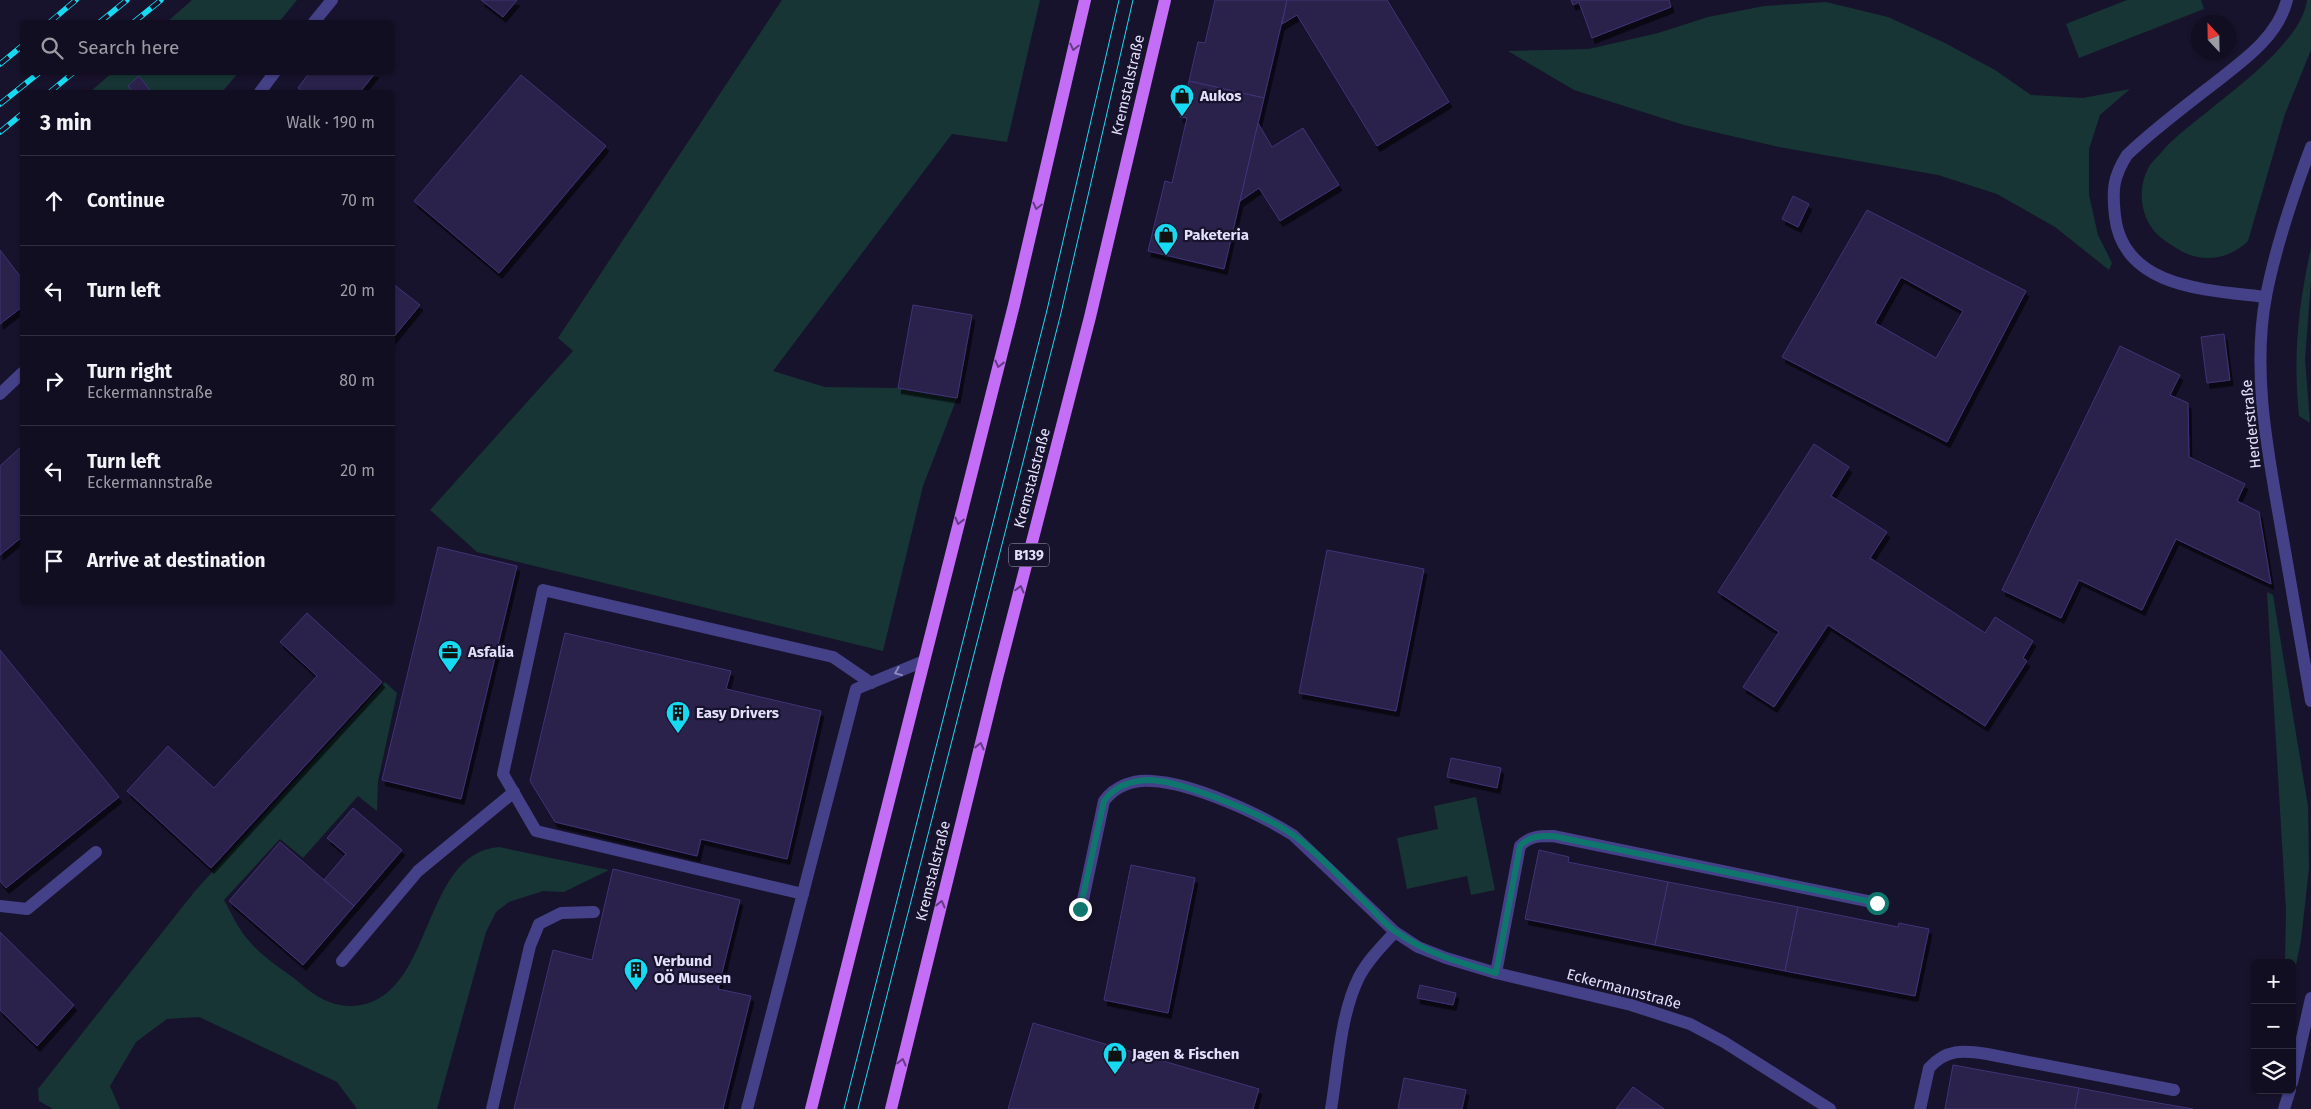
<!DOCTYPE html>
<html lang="en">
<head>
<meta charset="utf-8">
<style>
	body { margin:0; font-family:"Fira Sans",sans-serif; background:#1b172a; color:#f1f3f6 }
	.controls { position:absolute; right:15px; bottom:15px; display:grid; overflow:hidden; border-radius:8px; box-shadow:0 1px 4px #0004 }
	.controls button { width:45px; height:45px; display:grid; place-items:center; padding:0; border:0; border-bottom:1px solid #312e3f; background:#120e21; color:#f1f3f6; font:25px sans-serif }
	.compass { position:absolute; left:2191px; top:15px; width:45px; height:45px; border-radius:50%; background:#120e21; box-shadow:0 1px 4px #0004; rotate:338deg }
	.stop { position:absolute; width:15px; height:15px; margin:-11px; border:4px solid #0f766e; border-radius:50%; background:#fff }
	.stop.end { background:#0f766e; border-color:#fff; box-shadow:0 1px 5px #0008 }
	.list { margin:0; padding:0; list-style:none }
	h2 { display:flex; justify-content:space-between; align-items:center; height:65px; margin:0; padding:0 20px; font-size:21px }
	h2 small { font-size:16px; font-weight:400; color:#9c9ca5 }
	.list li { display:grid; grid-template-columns:32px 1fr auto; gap:15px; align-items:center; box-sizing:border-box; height:90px; padding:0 20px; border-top:1px solid #312e3f }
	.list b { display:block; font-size:19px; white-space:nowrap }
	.list p { margin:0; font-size:16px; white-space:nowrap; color:#9c9ca5 }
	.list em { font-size:16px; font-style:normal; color:#9c9ca5 }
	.icon { flex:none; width:28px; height:28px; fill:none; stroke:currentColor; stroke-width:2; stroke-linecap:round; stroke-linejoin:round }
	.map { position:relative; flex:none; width:2311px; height:1109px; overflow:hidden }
	.search { position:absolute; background:#120e21; box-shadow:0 1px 4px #0004; left:20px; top:20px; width:375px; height:55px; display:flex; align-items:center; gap:12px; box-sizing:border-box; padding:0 18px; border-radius:8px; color:#9c9ca5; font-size:19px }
	.panel { position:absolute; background:#120e21; box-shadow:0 1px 4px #0004; left:20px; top:90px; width:375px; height:515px; border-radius:8px }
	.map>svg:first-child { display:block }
	.green { fill:#163534 }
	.building { fill:#29204b; stroke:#413476; fill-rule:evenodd; filter:url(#shadow) }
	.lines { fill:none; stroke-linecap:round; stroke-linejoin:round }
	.service { stroke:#444188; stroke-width:12 }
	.minor { stroke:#444188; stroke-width:12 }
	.tertiary { stroke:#444188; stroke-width:12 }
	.primary { stroke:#c46df7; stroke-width:12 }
	.tram { stroke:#17daf2; stroke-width:1 }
	.rail-casing { stroke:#17daf2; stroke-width:5.5 }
	.rail { stroke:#18132c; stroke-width:4; stroke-dasharray:11; stroke-linecap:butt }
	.oneway { stroke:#653b87 }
	.oneway2 { stroke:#8c89bd }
	.route { stroke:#0f766e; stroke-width:6 }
	.labels { text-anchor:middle; stroke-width:4.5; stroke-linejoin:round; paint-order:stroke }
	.shield { fill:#18132c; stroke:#a6a2be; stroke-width:1 }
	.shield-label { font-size:14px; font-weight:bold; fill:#e3e0fd }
	.street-label { font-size:15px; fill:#e3e0fd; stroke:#18132c }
	.poi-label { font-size:15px; font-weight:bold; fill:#e3e0fd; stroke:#18132c; text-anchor:start }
</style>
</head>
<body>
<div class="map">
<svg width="2311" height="1109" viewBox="0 0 2311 1109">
	<defs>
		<filter id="shadow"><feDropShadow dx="3" dy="5.5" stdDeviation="0" flood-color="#0009"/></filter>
	</defs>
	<rect width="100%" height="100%" fill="#18132c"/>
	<g class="green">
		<polygon points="192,0 297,0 279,22 167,22"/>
		<polygon points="782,0 1040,0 1007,142 952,134 773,371 825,387 898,388 957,398 923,486 883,651 477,552 430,510 573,351 558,338"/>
		<polygon points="2127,0 2201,0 2204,9 2079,58 2066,24"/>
		<path d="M 2307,0 L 2311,0 L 2311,50 L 2285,114 L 2248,241 C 2229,260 2200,264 2176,248 C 2170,244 2163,240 2158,235 C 2139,217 2137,186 2150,165 C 2154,159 2161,154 2165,148 C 2201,111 2301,51 2307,0 Z"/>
		<polygon points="1826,2 1888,17 1945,43 1995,70 2031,95 2083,98 2130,89 2100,115 2089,149 2089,195 2098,235 2112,263 2109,270 2055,227 1997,194 1938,175 1779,147 1684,125 1574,90 1508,51 1589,49 1658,33 1708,17 1764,6"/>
		<polygon points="112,73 238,73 222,92 90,92"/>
		<path d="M 2311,248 L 2311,281 L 2305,359 L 2310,423 L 2299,416 C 2293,354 2298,308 2311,248 Z"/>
		<polygon points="2267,592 2273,595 2308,806 2309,868 2301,940 2292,985 2292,963 2285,963 2286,910"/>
		<path d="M 385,682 L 397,693 L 378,781 L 377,811 L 358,796 L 303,858 L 280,839 L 224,900 C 232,914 239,931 250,942 C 263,958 284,970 300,983 C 318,999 336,1009 361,1005 C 434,992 422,853 499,847 L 609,870 L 564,892 L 543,891 L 509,902 L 496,912 L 486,932 L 437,1109 L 357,1109 L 337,1082 L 199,1017 L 167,1019 L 136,1042 L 110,1086 L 120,1109 L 53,1109 L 39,1101 L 38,1089 L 195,891 Z"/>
		<polygon points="1476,797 1495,890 1471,895 1467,876 1407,889 1397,838 1438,829 1434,806"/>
	</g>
	<g class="building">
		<polygon points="481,0 517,0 503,17"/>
		<polygon points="1215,0 1287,0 1264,98 1189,81 1198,42 1205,43"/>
		<polygon points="1287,0 1387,0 1449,102 1377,146 1297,15 1282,24"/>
		<polygon points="1571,0 1669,0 1671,7 1592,38 1579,2 1573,5"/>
		<polygon points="310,72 376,72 360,92 303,92 298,88"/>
		<polygon points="521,75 606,146 499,273 414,201"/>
		<polygon points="139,76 150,90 147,92 133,92 128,86"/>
		<polygon points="1189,81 1264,98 1224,269 1148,251 1165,181 1172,183 1187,118 1180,117"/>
		<polygon points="1258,123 1272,147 1303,128 1339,185 1280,221 1259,188 1240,201"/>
		<polygon points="1793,196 1809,204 1798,227 1782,219"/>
		<path d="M 1867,210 L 2026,291 L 1947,442 L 1782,357 ZM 1901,277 L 1963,311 L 1936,358 L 1875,323 Z"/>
		<polygon points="0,250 22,279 22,307 0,324"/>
		<polygon points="392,283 420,305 392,339"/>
		<polygon points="913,305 972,315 957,398 898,388"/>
		<polygon points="2224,334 2230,380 2207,383 2201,337"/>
		<polygon points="2120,346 2180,375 2170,395 2188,403 2189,457 2245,484 2237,501 2259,512 2271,584 2176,539 2142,610 2079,580 2061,618 2002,590"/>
		<polygon points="1814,444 1849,467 1831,496 1887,532 1870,558 1985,633 1995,617 2033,641 2023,658 2027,661 1985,726 1828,625 1774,707 1743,687 1779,632 1718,592"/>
		<polygon points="22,446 22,537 0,555 0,466"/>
		<polygon points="438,547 517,566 461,799 382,780"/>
		<polygon points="1327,550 1424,569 1396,711 1299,693"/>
		<polygon points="307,613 382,682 211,868 127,791 168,746 214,788 317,676 280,642"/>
		<polygon points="565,633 731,671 726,689 821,711 787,859 701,839 697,856 555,822 530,781"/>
		<polygon points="0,650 119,797 6,888 0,881"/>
		<polygon points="1451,758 1501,768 1497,788 1447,777"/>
		<polygon points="353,808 402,850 354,906 324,880 346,854 327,838"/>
		<polygon points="280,842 354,906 303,965 229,901"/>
		<polygon points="1539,850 1569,857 1568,862 1668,882 1655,945 1525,919"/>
		<polygon points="1131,865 1195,878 1168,1013 1104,1000"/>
		<polygon points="613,869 740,900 718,989 751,996 723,1109 514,1109 553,950 592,960"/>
		<polygon points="1668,882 1798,907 1785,971 1655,945"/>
		<polygon points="1798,907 1898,927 1899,923 1929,929 1915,996 1785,971"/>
		<polygon points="0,932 74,1005 37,1046 0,1010"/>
		<polygon points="1420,985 1456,993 1453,1005 1417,998"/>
		<polygon points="1033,1023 1259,1089 1253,1109 1008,1109"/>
		<polygon points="1953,1065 2079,1088 2075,1109 1945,1109"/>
		<polygon points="1404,1078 1466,1090 1462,1109 1398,1109"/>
		<polygon points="1633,1087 1664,1109 1616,1109"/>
		<polygon points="2079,1088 2147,1101 2193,1109 2075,1109"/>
	</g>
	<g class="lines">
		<g class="service">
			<polyline points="803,894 536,831 503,774 543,590 833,657 871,683"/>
			<polyline points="0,906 27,909 96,852"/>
			<polyline points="342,961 418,871 514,792"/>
			<path d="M 1496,973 L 1520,846 C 1530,836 1539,836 1553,836 L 1877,903"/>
			<polyline points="492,1109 530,946 539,924 561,913 594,912"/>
			<polyline points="747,1109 856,689 924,661"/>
			<path d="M 1920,1109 L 1929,1068 C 1946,1049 1963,1050 1987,1054 L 2174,1090"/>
		</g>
		<g class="minor">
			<path d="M 2311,147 C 2293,195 2276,245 2266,296 C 2252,370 2267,448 2280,522 C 2290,582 2301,641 2311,701"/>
			<path d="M 2266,297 C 2209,290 2123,289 2115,216 C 2112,190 2113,177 2127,155 C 2152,131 2180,110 2207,89 C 2237,65 2277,40 2287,0"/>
			<path d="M 1081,909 L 1104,801 C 1115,786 1134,779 1152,781 C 1192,783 1258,813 1293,835 L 1395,932 L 1418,947 L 1446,958 L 1496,973 L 1631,1005 L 1690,1024 L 1724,1042 L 1830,1109"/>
			<polyline points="2292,1083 2311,998"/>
			<path d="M 1331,1109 C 1338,1068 1340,1015 1359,977 C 1368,960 1382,946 1395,932"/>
			<polyline points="2284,1109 2290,1090"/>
		</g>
		<g class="tertiary">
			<polyline points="314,22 332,0"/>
			<polyline points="260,92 275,72"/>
			<polyline points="0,394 22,373"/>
		</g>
		<g class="primary">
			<polyline points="811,1109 1014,305 1085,0"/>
			<polyline points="891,1109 997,678 1090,317 1165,0"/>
		</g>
		<g class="tram">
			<polyline points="844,1109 1047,310 1119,0"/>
			<polyline points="858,1109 1061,313 1133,0"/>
		</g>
		<defs>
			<g id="rail">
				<polyline points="50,22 76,0"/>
				<polyline points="100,22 127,0"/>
				<polyline points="134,22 161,0"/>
				<polyline points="0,64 22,46"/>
				<polyline points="50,92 74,72"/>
				<polyline points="0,104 40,72"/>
				<polyline points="0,132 22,114"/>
			</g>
		</defs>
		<use href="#rail" class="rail-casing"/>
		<use href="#rail" class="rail"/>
	</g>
	<defs><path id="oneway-chevron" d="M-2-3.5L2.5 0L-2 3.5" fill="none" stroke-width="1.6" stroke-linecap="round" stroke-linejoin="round" transform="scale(1.25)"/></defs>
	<g class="oneway">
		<use href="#oneway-chevron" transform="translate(1074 47) rotate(103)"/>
		<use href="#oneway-chevron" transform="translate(1037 206) rotate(103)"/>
		<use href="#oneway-chevron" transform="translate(999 364) rotate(104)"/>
		<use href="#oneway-chevron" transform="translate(959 521) rotate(104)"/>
		<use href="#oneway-chevron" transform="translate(1020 589) rotate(-75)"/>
		<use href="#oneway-chevron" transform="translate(980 746) rotate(-76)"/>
		<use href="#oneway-chevron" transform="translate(941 904) rotate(-76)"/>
		<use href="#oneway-chevron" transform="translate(902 1062) rotate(-76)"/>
	</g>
	<use class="oneway2" href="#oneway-chevron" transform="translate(898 672) rotate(158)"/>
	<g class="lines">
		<path class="route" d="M 1080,909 L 1104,801 C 1115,786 1133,780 1151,780 C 1184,782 1265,815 1292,834 C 1321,855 1345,883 1370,907 C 1379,916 1387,927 1398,933 C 1428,954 1461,963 1496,973 L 1520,846 C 1530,836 1539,836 1553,836 L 1877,903"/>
	</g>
	<defs>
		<symbol id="shop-pin" viewBox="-11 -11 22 30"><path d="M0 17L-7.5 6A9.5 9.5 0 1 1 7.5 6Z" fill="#17daf2" stroke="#18132c"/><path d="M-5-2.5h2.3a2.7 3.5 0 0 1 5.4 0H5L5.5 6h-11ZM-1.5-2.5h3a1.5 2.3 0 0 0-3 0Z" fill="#111"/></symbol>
		<symbol id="office-pin" viewBox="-11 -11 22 30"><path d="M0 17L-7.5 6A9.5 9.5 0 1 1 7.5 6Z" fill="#17daf2" stroke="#18132c"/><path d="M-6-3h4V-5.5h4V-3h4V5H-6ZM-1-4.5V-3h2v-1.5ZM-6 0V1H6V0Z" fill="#111"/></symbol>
		<symbol id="building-pin" viewBox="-11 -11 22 30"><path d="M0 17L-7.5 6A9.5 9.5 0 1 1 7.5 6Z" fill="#17daf2" stroke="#18132c"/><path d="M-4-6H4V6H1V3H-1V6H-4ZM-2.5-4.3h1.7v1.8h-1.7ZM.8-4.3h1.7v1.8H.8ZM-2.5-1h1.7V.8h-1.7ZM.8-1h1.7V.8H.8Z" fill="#111"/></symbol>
	</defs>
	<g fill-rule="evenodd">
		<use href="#shop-pin" x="1168" y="82" width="28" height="38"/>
		<use href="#shop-pin" x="1152" y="221" width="28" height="38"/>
		<use href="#office-pin" x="436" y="638" width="28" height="38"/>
		<use href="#building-pin" x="664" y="699" width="28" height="38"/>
		<use href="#building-pin" x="622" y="956" width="28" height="38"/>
		<use href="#shop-pin" x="1101" y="1040" width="28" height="38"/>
	</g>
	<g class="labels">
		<rect class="shield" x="1009" y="543.5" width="40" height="23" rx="4"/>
		<g class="shield-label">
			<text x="1029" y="560">B139</text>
		</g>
		<g class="street-label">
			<text transform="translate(1128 85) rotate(-77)" y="5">Kremstalstraße</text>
			<text transform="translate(2251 424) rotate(-96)" y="5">Herderstraße</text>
			<text transform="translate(1032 478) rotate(-75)" y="5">Kremstalstraße</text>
			<text transform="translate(933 871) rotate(-76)" y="5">Kremstalstraße</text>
			<text transform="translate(1624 989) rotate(15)" y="5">Eckermannstraße</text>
		</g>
		<g class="poi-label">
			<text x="1200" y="101">Aukos</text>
			<text x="1184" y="240">Paketeria</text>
			<text x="468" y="657">Asfalia</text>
			<text x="696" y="718">Easy Drivers</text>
			<text x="654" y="966">Verbund<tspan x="654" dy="17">OÖ Museen</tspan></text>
			<text x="1132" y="1059">Jagen &amp; Fischen</text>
		</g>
	</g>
</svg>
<div class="controls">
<button>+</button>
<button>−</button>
<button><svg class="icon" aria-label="layers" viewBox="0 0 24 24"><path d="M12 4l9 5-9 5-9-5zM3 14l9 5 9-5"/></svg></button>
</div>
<svg class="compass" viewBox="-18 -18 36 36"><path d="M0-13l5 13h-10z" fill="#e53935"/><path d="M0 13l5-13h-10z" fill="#9c9ca5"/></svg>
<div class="stop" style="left:1877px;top:903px"></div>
<div class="stop end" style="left:1080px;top:909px"></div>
<div class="search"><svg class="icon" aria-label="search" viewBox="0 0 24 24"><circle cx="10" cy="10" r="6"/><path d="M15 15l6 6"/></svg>Search here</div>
<section class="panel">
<h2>3 min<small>Walk · 190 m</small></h2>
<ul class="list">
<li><svg class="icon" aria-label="ahead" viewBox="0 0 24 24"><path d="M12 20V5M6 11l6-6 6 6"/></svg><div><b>Continue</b></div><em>70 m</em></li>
<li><svg class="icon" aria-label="left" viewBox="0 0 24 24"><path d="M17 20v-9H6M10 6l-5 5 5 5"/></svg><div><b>Turn left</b></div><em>20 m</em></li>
<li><svg class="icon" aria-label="right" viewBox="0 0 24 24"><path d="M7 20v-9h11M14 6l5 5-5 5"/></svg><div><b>Turn right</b><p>Eckermannstraße</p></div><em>80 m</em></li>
<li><svg class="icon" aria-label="left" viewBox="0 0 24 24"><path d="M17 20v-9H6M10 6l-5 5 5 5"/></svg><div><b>Turn left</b><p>Eckermannstraße</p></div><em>20 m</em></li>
<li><svg class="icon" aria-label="arrive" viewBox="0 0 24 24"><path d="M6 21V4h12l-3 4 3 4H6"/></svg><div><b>Arrive at destination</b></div></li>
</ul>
</section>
</div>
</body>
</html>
